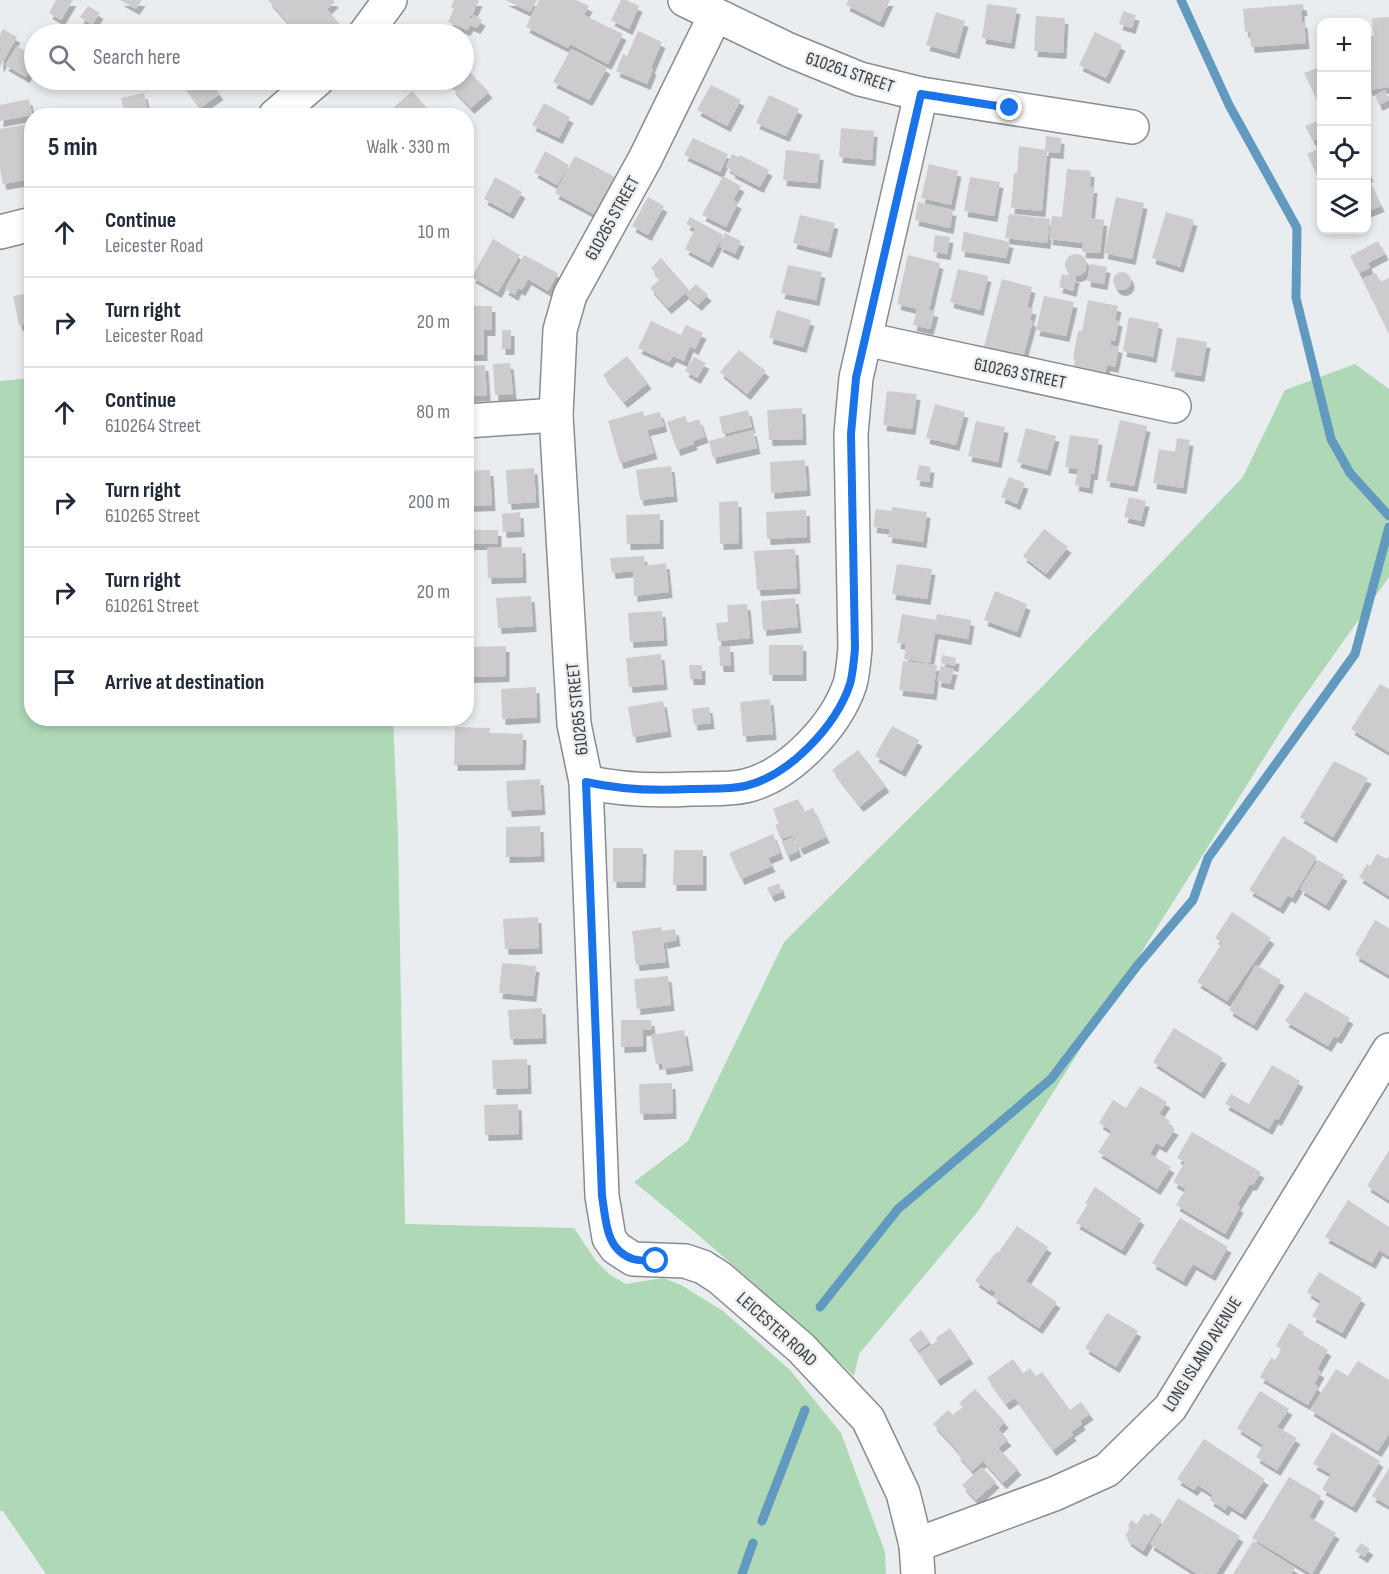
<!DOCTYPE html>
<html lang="en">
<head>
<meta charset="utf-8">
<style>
	body { margin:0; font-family:"Sofia Sans Condensed",sans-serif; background:#f2f2f3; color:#1f2937 }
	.controls { position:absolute; right:18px; top:18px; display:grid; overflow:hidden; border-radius:12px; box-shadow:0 3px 9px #0003 }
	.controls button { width:54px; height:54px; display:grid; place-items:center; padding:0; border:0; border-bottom:2px solid #e0e1e3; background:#fff; color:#1f2937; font:30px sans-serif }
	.stop { position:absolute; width:18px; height:18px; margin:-14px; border:4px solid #1a73e8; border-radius:50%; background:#fff }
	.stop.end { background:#1a73e8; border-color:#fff; box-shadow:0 2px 6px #0008 }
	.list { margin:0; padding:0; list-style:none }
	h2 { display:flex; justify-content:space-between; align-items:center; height:78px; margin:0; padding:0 24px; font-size:26px }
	h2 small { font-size:20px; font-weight:400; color:#747a83 }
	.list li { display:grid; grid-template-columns:39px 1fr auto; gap:18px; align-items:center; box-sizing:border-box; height:90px; padding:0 24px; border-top:2px solid #e0e1e3 }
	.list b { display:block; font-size:22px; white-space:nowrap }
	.list p { margin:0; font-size:20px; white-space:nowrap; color:#747a83 }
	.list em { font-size:20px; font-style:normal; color:#747a83 }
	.icon { flex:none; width:33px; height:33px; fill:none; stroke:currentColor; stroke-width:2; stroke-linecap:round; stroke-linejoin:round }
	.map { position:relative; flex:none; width:1389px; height:1574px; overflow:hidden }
	.search { position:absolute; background:#fff; box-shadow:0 3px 9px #0003; left:24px; top:24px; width:450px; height:66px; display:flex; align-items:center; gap:15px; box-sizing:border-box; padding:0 21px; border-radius:33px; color:#747a83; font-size:22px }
	.panel { position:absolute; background:#fff; box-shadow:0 3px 9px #0003; left:24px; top:108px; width:450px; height:618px; border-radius:24px }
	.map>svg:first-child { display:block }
	.green { fill:#aed8b6 }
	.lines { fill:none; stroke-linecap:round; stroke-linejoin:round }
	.stream { stroke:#619abe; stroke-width:9 }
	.building { fill:#cecbce; filter:url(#shadow) }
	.minor-casing { stroke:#898c8f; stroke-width:36 }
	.minor { stroke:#fff; stroke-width:33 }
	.route { stroke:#1a73e8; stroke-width:8 }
	.labels { text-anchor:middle; stroke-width:4.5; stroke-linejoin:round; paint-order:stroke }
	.street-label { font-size:18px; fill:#393a3b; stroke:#e9edf0 }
</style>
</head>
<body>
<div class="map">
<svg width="1389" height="1574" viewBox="0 0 1389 1574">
	<defs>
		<filter id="shadow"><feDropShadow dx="3.5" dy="6" stdDeviation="0" flood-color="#0004"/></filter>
	</defs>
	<rect width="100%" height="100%" fill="#e9edf0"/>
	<g class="green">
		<path d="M 1355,364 L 1389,389 L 1389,577 L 1291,715 L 979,1210 L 859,1354 L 854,1376 C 783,1308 711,1244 634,1182 L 688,1141 L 784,942 L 1040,689 L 1243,477 L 1285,390 Z"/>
		<polygon points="31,378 32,718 393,719 398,834 405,1224 574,1228 596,1261 609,1274 626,1284 663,1278 681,1285 723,1311 790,1370 841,1433 885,1552 886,1574 46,1574 3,1511 0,1511 0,381"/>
	</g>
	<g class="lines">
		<g class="stream">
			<polyline points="1181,0 1229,105 1297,228 1296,298 1331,439 1350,473 1389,516"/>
			<polyline points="820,1307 898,1209 1051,1079 1137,966 1193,900 1208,858 1355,654 1389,527"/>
			<polyline points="762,1521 805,1410"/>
			<polyline points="742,1574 753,1543"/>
		</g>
	</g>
	<g class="building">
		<polygon points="56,0 73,0 61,20 49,13"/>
		<polygon points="120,0 142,0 136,9"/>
		<polygon points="268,0 333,0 335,2 327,9 343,28 335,34 298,34"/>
		<polygon points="454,0 479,0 472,16 469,15 470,18 472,18 474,15 482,20 477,28 470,25 467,30 448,22 454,9 451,7"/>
		<polygon points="505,0 537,0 530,12"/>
		<polygon points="539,0 576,0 589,6 584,15 623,34 608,64 570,44 568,48 526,27"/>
		<polygon points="621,0 626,0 639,6 629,29 611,20"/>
		<polygon points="848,0 890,0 880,22 846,5"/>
		<polygon points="987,4 1017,8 1011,43 982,38"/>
		<polygon points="1303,4 1304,10 1301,10 1302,22 1304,22 1306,43 1251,47 1250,31 1245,32 1243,9"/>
		<polygon points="88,6 100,13 92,25 80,17"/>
		<polygon points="1123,11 1136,15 1132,28 1119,24"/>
		<polygon points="936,12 965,21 956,53 926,45"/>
		<polygon points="1036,16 1065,18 1063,53 1034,51"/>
		<polygon points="1389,17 1389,87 1369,90 1366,71 1366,37 1374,36 1372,18"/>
		<polygon points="3,29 17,37 0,67 0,35"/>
		<polygon points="638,31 662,42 651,68 653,69 647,84 616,71 623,54 627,56"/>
		<polygon points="1095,32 1122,45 1106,78 1079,65"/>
		<polygon points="17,46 34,56 34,62 26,77 5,65"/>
		<polygon points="571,49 607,68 589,100 553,82"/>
		<polygon points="1322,66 1322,111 1304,73"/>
		<polygon points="470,72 489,92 471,108 452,88"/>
		<polygon points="180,80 209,80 220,94 200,108"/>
		<polygon points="711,85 741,100 727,126 697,110"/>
		<polygon points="1385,90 1389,100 1379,105 1375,95"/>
		<polygon points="412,91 434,116 402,116 394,107"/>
		<polygon points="144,93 149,116 125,116 121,98"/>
		<polygon points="769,95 799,109 786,136 756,123"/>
		<polygon points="29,99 32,115 0,121 0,105"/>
		<polygon points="544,103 570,117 559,138 532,125"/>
		<polygon points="1322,119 1322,137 1313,141 1305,126"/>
		<polygon points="28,124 32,145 32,179 3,184 0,168 0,129"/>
		<polygon points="841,128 874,131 872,160 839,157"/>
		<polygon points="1046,136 1061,138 1060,153 1047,152 1042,211 1011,208 1014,173 1017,173 1019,146 1045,150"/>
		<polygon points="693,138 728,154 720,172 684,155"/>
		<polygon points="1322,147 1322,186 1307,154"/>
		<polygon points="786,150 820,154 817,183 783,180"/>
		<polygon points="545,151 569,165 557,185 534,172"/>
		<polygon points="732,154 738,157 740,155 769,170 760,187 731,172 732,170 726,167"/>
		<polygon points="575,156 617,178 596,215 555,193"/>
		<polygon points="929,164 958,171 951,205 921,198"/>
		<polygon points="1366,168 1370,176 1367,177 1381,206 1366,212"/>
		<polygon points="1067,169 1091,171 1090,187 1094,187 1091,218 1104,220 1100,253 1082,252 1083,243 1049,239 1052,216 1062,217"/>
		<polygon points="723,176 741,186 733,200 738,203 726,227 702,215"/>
		<polygon points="495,177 522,192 510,213 484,199"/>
		<polygon points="970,177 1000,182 994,216 964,211"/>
		<polygon points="648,197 664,206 648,235 632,226"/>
		<polygon points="1116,197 1144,203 1132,259 1104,253"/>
		<polygon points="918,202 953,210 950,228 915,220"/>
		<polygon points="1166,212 1194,220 1180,267 1152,258"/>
		<polygon points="1009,214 1050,219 1047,243 1005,238"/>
		<polygon points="800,215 835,223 828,252 793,243"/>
		<polygon points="690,217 723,235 709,262 685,249 695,229 686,224"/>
		<polygon points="964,232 1010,242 1006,258 961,251"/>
		<polygon points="725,233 741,241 735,254 719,246"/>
		<polygon points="935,235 950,237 947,254 933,252"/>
		<polygon points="493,239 520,255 498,292 472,277"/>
		<polygon points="1378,241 1385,254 1368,263 1370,268 1359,273 1350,256"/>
		<circle cx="1076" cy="265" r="11"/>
		<polygon points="524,255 558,273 548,291 528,279 522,290 518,288 515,295 505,289"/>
		<polygon points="908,255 940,263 929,310 935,311 930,329 913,325 917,309 897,304"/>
		<polygon points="661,258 689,290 668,308 650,288 660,279 651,268"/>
		<polygon points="1090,264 1107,267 1104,284 1087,281"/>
		<polygon points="788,265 822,272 816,300 781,293"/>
		<polygon points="958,269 988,276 980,310 950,302"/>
		<circle cx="1122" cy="281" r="9"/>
		<polygon points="1376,273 1380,282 1389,278 1389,334 1362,279"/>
		<polygon points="1062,274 1076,277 1073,291 1059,287"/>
		<polygon points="1002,279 1032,287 1027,307 1033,309 1030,320 1033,321 1022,361 983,350"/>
		<polygon points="696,284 708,295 698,305 686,294"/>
		<polygon points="32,293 32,322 19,325 13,296"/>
		<polygon points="1044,296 1074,302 1066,336 1036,330"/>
		<polygon points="1088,300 1118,306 1115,320 1119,320 1115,341 1111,340 1110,345 1119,347 1115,367 1107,365 1104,379 1073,373 1075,360 1073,359 1078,331 1082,331"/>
		<polygon points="466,306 492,306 492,330 484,330 484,355 466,355"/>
		<polygon points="777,310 811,320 803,347 769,338"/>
		<polygon points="1129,317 1159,323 1153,357 1123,351"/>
		<polygon points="651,321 681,335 686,325 703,333 695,349 690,346 684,361 673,356 669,362 638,348"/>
		<rect x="502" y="330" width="9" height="19"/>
		<polygon points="1177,337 1207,342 1201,376 1171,371"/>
		<polygon points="739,350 766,371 747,394 720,372"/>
		<polygon points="627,356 648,383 624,402 603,375"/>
		<polygon points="694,357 706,363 697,378 685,371"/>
		<polygon points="510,363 513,394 495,395 493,364"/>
		<polygon points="485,365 487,395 466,396 466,366"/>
		<polygon points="887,391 917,394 912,429 883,425"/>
		<polygon points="935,404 965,412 956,445 926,438"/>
		<polygon points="802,408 803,439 769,440 767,410"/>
		<polygon points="748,410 752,427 723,434 719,417"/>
		<polygon points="643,411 644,416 660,412 664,426 647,430 654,453 620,463 608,421"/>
		<polygon points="685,416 688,423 699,419 705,437 693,441 694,444 677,450 667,422"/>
		<polygon points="1120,420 1147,426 1134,486 1106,481"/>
		<polygon points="976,421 1005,427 998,462 968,456"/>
		<polygon points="1026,428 1056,436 1047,470 1017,462"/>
		<polygon points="753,430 757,448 713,458 709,441"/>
		<polygon points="1070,435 1099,439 1094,474 1091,474 1089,488 1075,485 1078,469 1065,467"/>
		<polygon points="1177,438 1190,440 1183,488 1153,483 1159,449 1175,452"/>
		<polygon points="805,460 807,490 771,493 770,462"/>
		<polygon points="919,465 931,467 929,482 916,480"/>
		<polygon points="671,466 674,496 640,500 636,470"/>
		<polygon points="534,468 536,502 508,504 506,470"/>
		<polygon points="490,470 492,505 466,506 466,471"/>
		<polygon points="1009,477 1025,483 1017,504 1001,497"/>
		<polygon points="1129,497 1146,501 1141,521 1124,517"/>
		<polygon points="738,501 739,543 720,544 719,502"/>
		<polygon points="892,507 927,512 923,542 888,537 890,529 873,527 876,509 892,511"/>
		<polygon points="806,510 807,537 767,539 766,512"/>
		<polygon points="520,512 521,531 503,532 502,514"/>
		<polygon points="660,514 660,543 627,544 626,515"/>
		<polygon points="1044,529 1068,547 1046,574 1023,556"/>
		<rect x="466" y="530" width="32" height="14"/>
		<polygon points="522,547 523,577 488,578 487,548"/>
		<polygon points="795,549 797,588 757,590 754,551"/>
		<polygon points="644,556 645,566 666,563 669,592 634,596 633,571 612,573 610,558"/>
		<polygon points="897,564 932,569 927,599 892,594"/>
		<polygon points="995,591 1027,604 1017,632 984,620"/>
		<polygon points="531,596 533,626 498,628 496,598"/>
		<polygon points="795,598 798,627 763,630 761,601"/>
		<polygon points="747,604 750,638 718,641 716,623 728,622 727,605"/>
		<polygon points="662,611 664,640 630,642 628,613"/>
		<polygon points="902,614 936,620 937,614 971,620 968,639 935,633 930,663 904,659 906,644 897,643"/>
		<rect x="769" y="645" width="34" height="30"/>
		<polygon points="506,646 506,676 470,677 469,647"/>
		<polygon points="719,646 730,646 731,666 720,666"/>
		<polygon points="661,654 664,684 629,687 626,658"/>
		<polygon points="942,655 956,658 955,666 941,663"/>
		<polygon points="903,661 937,665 933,694 899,690"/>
		<polygon points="689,665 702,665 702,679 690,679"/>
		<polygon points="941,666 954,669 950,684 937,681"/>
		<polygon points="1380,684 1389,689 1389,752 1351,729"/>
		<polygon points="536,687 537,717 502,719 501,689"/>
		<polygon points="770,699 773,734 743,736 740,702"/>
		<polygon points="663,701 668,731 633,737 628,707"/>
		<polygon points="709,707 711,723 694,725 692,709"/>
		<polygon points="892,726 919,740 902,771 875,756"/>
		<polygon points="455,727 490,728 489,733 523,734 522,764 454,765"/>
		<polygon points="858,750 886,786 860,806 832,770"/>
		<polygon points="1334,761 1368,778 1333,837 1300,817"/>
		<polygon points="540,779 542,809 508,811 506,781"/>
		<polygon points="798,799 803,812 813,808 826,837 800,849 793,835 781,839 775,825 786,820 778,822 773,809"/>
		<polygon points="540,826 541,856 506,857 506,827"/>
		<polygon points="773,834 780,853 768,858 772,866 741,879 729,853"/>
		<polygon points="1283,836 1317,857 1292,898 1288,895 1280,908 1249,890"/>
		<polygon points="793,837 798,851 787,856 782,842"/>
		<polygon points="613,848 643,848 642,882 613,882"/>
		<polygon points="674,850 703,850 703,885 673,885"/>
		<polygon points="1377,854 1387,859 1389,856 1389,896 1359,877 1367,864 1370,866"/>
		<polygon points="1318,860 1344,875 1326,905 1300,889"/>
		<polygon points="779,883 782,892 771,896 767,888"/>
		<polygon points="1232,912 1271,938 1227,1001 1197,982 1222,943 1215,938"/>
		<polygon points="538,917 539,948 505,949 503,919"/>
		<polygon points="1375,920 1389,928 1389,975 1355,955"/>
		<polygon points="661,927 662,931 675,929 677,940 664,943 662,934 666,962 636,965 632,931"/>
		<polygon points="502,963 536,966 533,996 499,993"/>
		<polygon points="1256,965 1281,980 1254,1025 1229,1010"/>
		<polygon points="668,976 671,1005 637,1009 634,979"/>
		<polygon points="1305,992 1350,1018 1338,1038 1334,1036 1328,1046 1285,1021"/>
		<polygon points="542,1008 543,1038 510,1039 508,1010"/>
		<polygon points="621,1020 651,1020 652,1030 643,1030 643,1046 621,1047"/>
		<polygon points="1174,1028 1223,1058 1201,1093 1153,1062"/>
		<polygon points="684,1030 690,1065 663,1069 662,1063 656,1064 651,1035"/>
		<polygon points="527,1059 528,1088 493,1089 492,1060"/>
		<polygon points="1272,1065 1300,1081 1278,1120 1275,1118 1269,1129 1225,1104 1231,1094 1249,1104"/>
		<polygon points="672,1083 673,1113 640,1114 639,1084"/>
		<polygon points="1140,1086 1167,1102 1159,1114 1170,1121 1168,1125 1175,1129 1163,1147 1156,1143 1150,1154 1171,1167 1157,1189 1098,1152 1112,1131 1099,1123 1113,1100 1126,1108"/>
		<polygon points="518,1104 519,1134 485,1135 484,1105"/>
		<polygon points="1192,1132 1261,1172 1253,1185 1250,1184 1237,1205 1240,1207 1225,1234 1176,1205 1186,1189 1173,1182 1185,1162 1177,1158"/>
		<polygon points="1389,1150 1389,1200 1367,1186"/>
		<polygon points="1095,1187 1141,1219 1122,1250 1076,1223 1088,1204 1085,1203"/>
		<polygon points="1348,1200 1389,1227 1389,1256 1379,1250 1372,1263 1325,1237"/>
		<polygon points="1180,1218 1228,1247 1212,1275 1193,1264 1183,1281 1152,1263"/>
		<polygon points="1017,1226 1048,1247 1026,1281 1057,1302 1039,1328 993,1297 996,1293 991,1289 990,1291 975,1281 996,1252 998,1253"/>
		<polygon points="1319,1272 1362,1298 1342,1333 1312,1316 1321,1301 1307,1292"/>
		<polygon points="1107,1313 1138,1331 1116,1367 1085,1348"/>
		<polygon points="1289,1323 1304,1332 1303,1335 1328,1350 1317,1369 1321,1372 1314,1384 1318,1387 1308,1405 1260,1377 1271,1358 1275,1360 1282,1349 1276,1346"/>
		<polygon points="950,1328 970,1358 937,1380 919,1353 937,1341 936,1338"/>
		<polygon points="921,1330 930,1342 918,1351 909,1339"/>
		<polygon points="1013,1359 1023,1373 1030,1368 1036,1376 1042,1372 1070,1410 1081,1402 1090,1414 1080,1421 1082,1424 1071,1432 1073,1435 1053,1450 1015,1398 1006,1404 987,1378"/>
		<polygon points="1358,1361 1389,1380 1389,1434 1378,1451 1310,1410 1336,1369 1348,1376"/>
		<polygon points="975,1389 1005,1422 998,1429 1008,1440 998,1448 1018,1469 1003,1483 983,1461 972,1471 957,1454 959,1452 933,1424 948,1410 953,1415 963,1407 959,1403"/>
		<polygon points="1260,1391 1289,1409 1277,1427 1297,1438 1277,1470 1256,1457 1263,1445 1237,1428"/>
		<polygon points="1332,1432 1380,1461 1353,1507 1322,1489 1331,1474 1313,1464"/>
		<polygon points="1204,1439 1265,1479 1242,1514 1228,1505 1225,1510 1210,1500 1213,1495 1198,1485 1194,1490 1177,1479"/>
		<polygon points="982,1467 996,1482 976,1500 962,1485"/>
		<polygon points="1389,1468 1389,1506 1372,1496"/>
		<polygon points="1289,1477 1321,1496 1309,1517 1336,1533 1312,1574 1252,1538"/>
		<polygon points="1178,1498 1240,1536 1216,1574 1206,1573 1222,1546 1205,1574 1197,1574 1150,1544"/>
		<polygon points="1151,1513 1162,1520 1143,1551 1127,1540 1128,1538 1125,1536 1130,1528 1128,1526 1131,1520 1137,1524 1144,1514 1148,1516"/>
		<polygon points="1253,1541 1295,1568 1291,1574 1233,1574"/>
		<polygon points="1361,1543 1370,1549 1364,1557 1355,1551"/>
	</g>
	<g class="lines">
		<defs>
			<g id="minor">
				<polyline points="685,0 789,50 860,79 921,94 1132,127"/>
				<path d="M 715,16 L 645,159 L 570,295 L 560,330 L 556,415 L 574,724 L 586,782 C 621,790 655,791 691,789 C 708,788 728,790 745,786 C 789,776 836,726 850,684 C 853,673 854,660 855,648 L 851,434 L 856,378 L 921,94"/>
				<polyline points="365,34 390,0"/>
				<polyline points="275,116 317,80"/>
				<polyline points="0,232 32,224"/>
				<polyline points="865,339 1174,406"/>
				<polyline points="466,421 556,415"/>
				<polyline points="586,782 602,1196 609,1238 616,1248 633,1259 685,1261 703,1267 720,1278 801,1348 868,1419 903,1493 916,1545 918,1574"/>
				<polyline points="916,1545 1054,1494 1107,1470 1170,1408 1389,1050"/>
			</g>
		</defs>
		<use href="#minor" class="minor-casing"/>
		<use href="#minor" class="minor"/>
	</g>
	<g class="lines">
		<path class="route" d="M 656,1261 C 649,1261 640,1261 633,1259 C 605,1250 606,1219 602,1196 L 586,782 C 621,790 655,791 691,789 C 708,788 728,790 745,786 C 789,776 836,726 850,684 C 853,673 854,660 855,648 L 851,434 L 856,378 L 921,94 L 1010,108"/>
	</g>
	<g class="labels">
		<g class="street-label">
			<text transform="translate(850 72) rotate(19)" y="6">610261 STREET</text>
			<text transform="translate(612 218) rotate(-61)" y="6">610265 STREET</text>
			<text transform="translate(1020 373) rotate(12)" y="6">610263 STREET</text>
			<text transform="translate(577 709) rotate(-96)" y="6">610265 STREET</text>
			<text transform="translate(777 1329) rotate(42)" y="6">LEICESTER ROAD</text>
			<text transform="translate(1202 1354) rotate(-58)" y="6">LONG ISLAND AVENUE</text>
		</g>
	</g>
</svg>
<div class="controls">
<button>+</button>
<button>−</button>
<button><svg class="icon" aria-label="locate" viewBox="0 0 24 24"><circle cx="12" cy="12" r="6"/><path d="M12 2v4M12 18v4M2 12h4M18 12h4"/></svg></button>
<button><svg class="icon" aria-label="layers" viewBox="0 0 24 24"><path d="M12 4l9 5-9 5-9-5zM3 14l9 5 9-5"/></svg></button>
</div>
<div class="stop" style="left:656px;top:1261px"></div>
<div class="stop end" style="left:1010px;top:108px"></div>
<div class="search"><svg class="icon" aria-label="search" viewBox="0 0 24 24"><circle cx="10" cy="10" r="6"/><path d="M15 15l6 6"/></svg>Search here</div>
<section class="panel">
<h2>5 min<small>Walk · 330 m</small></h2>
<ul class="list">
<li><svg class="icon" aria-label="ahead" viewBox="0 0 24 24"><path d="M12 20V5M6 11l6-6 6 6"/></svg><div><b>Continue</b><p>Leicester Road</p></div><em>10 m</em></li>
<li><svg class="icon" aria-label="right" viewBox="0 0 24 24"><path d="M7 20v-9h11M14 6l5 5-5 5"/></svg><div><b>Turn right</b><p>Leicester Road</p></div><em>20 m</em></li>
<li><svg class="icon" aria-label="ahead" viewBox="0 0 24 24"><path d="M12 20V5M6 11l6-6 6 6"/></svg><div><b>Continue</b><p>610264 Street</p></div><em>80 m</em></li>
<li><svg class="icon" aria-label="right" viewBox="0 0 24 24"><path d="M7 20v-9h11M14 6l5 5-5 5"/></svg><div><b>Turn right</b><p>610265 Street</p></div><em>200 m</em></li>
<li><svg class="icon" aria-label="right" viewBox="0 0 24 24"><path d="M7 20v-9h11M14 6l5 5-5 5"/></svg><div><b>Turn right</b><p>610261 Street</p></div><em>20 m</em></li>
<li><svg class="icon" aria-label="arrive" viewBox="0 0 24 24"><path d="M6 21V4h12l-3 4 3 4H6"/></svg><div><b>Arrive at destination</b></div></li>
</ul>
</section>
</div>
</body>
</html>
